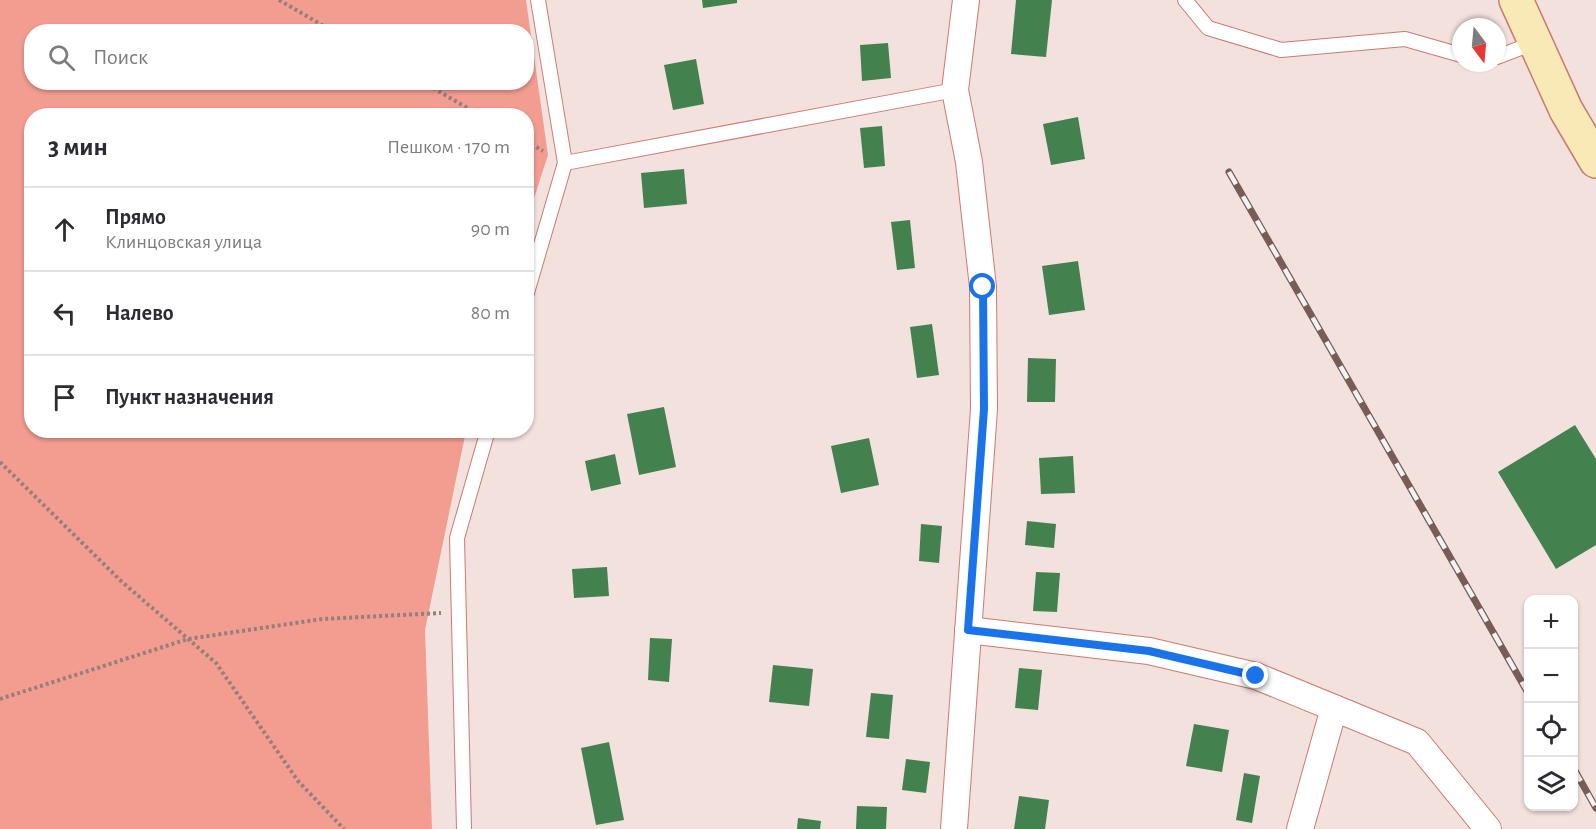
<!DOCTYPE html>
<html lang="ru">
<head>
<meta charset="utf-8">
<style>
	body { margin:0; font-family:"Alegreya Sans",sans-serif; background:#f7f7f7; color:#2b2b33 }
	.controls { position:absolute; right:18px; bottom:18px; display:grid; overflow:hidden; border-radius:12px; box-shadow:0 2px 4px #0004 }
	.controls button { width:54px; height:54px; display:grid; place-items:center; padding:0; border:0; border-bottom:2px solid #e1e1e2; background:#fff; color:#2b2b33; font:30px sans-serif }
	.compass { position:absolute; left:1452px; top:18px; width:54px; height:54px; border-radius:50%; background:#fff; box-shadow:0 2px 4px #0004; rotate:164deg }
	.stop { position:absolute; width:18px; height:18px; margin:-14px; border:4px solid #1a73e8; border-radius:50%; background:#fff }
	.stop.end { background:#1a73e8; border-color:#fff; box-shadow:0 2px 6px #0008 }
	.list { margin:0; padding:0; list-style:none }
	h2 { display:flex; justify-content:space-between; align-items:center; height:78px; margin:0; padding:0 24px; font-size:26px }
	h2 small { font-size:20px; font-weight:400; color:#7c7c81 }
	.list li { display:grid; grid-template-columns:39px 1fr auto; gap:18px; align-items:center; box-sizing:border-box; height:84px; padding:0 24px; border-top:2px solid #e1e1e2 }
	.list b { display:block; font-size:22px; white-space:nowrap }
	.list p { margin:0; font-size:20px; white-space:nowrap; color:#7c7c81 }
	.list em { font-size:20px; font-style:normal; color:#7c7c81 }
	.icon { flex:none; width:33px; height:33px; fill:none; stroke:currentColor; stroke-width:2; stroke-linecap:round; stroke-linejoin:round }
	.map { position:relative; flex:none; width:1596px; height:829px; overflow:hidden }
	.search { position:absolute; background:#fff; box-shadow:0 2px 4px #0004; left:24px; top:24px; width:510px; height:66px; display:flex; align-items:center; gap:15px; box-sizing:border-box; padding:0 21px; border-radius:24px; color:#7c7c81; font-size:22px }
	.panel { position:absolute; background:#fff; box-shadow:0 2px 4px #0004; left:24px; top:108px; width:510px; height:330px; border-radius:24px }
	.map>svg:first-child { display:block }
	.forest { fill:#f39d91; fill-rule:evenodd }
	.building { fill:#43814f }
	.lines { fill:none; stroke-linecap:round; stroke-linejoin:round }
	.lane-casing { stroke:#ca7b70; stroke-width:16 }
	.street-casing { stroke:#ca7b70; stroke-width:28 }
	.secondary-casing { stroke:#ca7b70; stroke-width:36 }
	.path { stroke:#967e7a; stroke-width:4; stroke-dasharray:3 3; stroke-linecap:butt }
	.lane { stroke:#fff; stroke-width:14 }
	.street { stroke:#fff; stroke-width:26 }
	.secondary { stroke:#f8e9b6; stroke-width:33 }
	.rail-casing { stroke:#775c58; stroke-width:7 }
	.rail { stroke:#f3f3f3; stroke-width:4.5; stroke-dasharray:14; stroke-linecap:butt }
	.route { stroke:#1a73e8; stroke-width:8 }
</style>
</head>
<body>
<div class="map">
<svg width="1596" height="829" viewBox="0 0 1596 829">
	<rect width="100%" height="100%" fill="#f3e1de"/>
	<path class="forest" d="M 0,0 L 526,0 L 548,155 L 527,220 L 526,116 L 32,116 L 32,430 L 466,431 L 425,630 L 432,829 L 0,829 ZM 32,32 L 526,32 L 526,82 L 32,82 Z"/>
	<g class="building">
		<polygon points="702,0 737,0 737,3 703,8"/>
		<polygon points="1016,0 1052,0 1046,57 1011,54"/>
		<polygon points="888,43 891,78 862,81 860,45"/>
		<polygon points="696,59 704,104 673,110 664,65"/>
		<polygon points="1078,117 1085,159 1051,165 1043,124"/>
		<polygon points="882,126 885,166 864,168 860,128"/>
		<polygon points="684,169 687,204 644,208 641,173"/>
		<polygon points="910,220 915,268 897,270 891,222"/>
		<polygon points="1078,261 1085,310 1049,315 1042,266"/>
		<polygon points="932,324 939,375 917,378 910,327"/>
		<polygon points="1028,358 1056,359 1055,402 1027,402"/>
		<polygon points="664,407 676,467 639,475 627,414"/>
		<polygon points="1575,425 1596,459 1596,545 1556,569 1498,472"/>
		<polygon points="869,438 879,485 841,493 831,446"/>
		<polygon points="615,454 621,484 591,491 585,461"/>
		<polygon points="1073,456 1075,493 1041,494 1039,458"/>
		<polygon points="1027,521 1056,524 1054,548 1025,545"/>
		<polygon points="921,524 942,526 939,563 919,561"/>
		<polygon points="607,567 609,596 574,598 572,569"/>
		<polygon points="1036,572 1060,573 1057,612 1033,611"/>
		<polygon points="650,638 672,639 669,682 648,680"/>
		<polygon points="773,665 813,669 809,706 769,702"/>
		<polygon points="1019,668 1042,670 1038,710 1015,708"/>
		<polygon points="871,693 893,695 889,739 866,737"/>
		<polygon points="1194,724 1229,730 1222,772 1186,766"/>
		<polygon points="609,742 624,820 596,825 581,748"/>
		<polygon points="906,759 930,762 926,793 902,790"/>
		<polygon points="1244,773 1260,776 1252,823 1236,820"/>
		<polygon points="1019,796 1049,800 1045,829 1014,829"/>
		<polygon points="857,806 887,807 886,829 856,829"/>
		<polygon points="798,818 821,821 820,829 797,829"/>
	</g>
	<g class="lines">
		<defs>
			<g id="lane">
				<polyline points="1185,0 1208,28 1281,50 1405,39 1461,55"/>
				<polyline points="1497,57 1534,43"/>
				<polyline points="565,163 955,90"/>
				<polyline points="526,296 565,163 538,0"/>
				<polyline points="464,829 457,538 488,430"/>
			</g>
			<g id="street">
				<polyline points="968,630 1149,651 1256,676 1417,742 1488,829"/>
				<polyline points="954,829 984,409 983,287 969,162 955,90 966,0"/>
				<polyline points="1300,829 1334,708"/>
			</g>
			<polyline id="secondary" points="1516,0 1566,110 1596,161"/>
		</defs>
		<use href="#lane" class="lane-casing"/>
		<use href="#street" class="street-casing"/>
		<use href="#secondary" class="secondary-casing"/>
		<g class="path">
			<polyline points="279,0 334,32"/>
			<polyline points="423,82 481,116"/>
			<polyline points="526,141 543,151"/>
			<polyline points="0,462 121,581 216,663 298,781 344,829"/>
			<polyline points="0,699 188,639 322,619 441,613"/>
		</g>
		<use href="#lane" class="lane"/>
		<use href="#street" class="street"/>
		<use href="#secondary" class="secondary"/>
		<defs>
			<g id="rail">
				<polyline points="1229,172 1528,693"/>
				<polyline points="1574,769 1596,808"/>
			</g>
		</defs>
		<use href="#rail" class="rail-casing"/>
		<use href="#rail" class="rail"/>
	</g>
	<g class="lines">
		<polyline class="route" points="983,287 984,409 968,630 1149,651 1256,676"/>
	</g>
</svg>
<div class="controls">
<button>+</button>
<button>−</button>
<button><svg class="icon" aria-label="locate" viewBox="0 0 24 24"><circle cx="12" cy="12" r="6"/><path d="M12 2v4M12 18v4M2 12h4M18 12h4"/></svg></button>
<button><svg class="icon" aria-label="layers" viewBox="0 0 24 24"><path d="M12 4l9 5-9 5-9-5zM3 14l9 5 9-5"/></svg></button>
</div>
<svg class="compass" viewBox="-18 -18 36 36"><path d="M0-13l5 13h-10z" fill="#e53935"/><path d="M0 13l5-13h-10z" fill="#7c7c81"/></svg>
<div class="stop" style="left:983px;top:287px"></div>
<div class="stop end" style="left:1256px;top:676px"></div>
<div class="search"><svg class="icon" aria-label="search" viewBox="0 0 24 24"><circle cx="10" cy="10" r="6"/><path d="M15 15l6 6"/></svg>Поиск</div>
<section class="panel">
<h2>3 мин<small>Пешком · 170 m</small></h2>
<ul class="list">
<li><svg class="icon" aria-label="ahead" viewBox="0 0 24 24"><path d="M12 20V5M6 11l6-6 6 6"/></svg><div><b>Прямо</b><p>Клинцовская улица</p></div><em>90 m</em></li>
<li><svg class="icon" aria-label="left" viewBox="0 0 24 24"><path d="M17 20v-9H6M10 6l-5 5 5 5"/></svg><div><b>Налево</b></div><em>80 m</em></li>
<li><svg class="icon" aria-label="arrive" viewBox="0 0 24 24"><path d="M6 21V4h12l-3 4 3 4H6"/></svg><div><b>Пункт назначения</b></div></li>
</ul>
</section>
</div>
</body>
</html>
